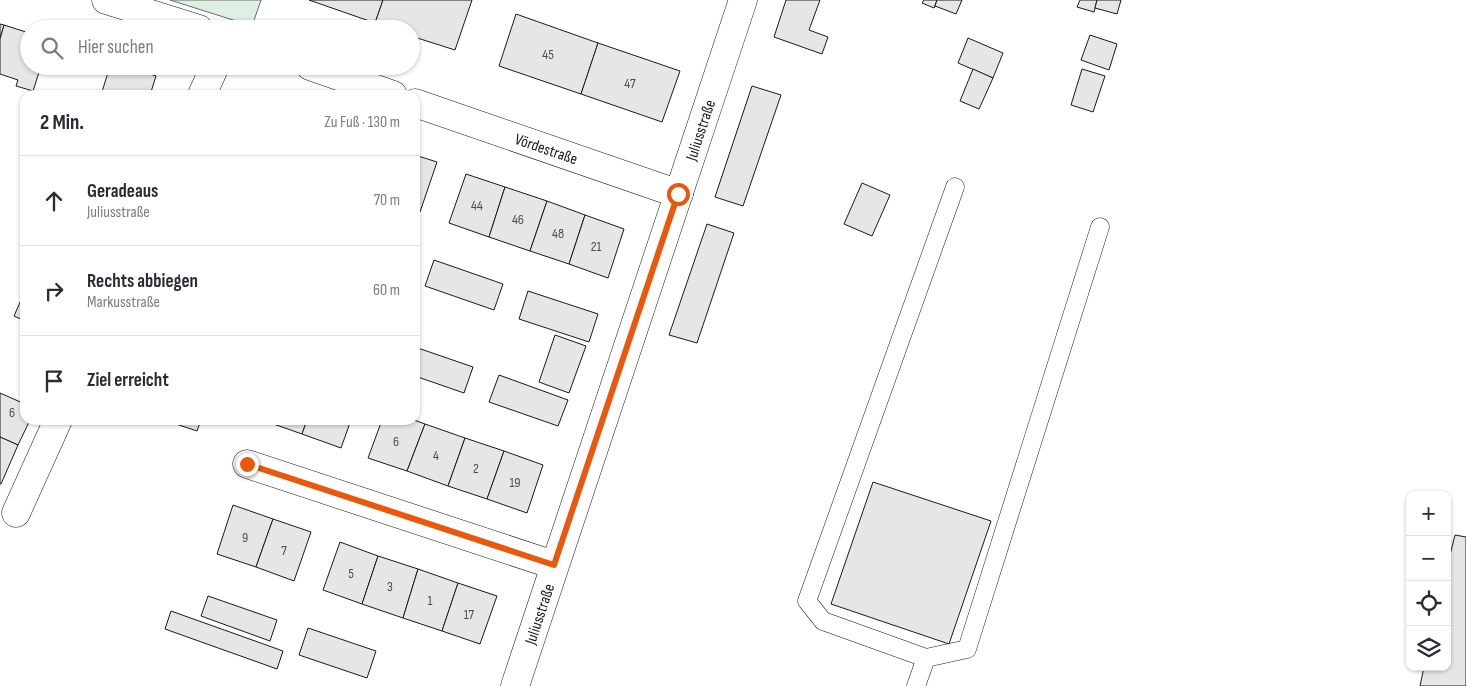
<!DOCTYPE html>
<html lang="de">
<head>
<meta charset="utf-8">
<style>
	body { margin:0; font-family:"Sofia Sans Condensed",sans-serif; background:#f2f2f3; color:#2b2b33 }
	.controls { position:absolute; right:15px; bottom:15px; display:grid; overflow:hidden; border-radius:10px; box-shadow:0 1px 4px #0004 }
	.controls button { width:45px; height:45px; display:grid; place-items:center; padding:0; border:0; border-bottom:1px solid #e1e1e2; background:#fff; color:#2b2b33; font:25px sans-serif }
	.stop { position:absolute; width:15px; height:15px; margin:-11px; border:4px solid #ea580c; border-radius:50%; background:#fff }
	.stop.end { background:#ea580c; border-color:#fff; box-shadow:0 1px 5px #0008 }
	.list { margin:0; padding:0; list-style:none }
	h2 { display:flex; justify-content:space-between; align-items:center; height:65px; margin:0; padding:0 20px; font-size:21px }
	h2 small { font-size:16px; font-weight:400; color:#7c7c81 }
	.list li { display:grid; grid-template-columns:32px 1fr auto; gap:15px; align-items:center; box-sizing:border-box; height:90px; padding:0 20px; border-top:1px solid #e1e1e2 }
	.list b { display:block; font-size:19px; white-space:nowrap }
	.list p { margin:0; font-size:16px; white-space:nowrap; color:#7c7c81 }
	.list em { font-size:16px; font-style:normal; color:#7c7c81 }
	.icon { flex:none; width:28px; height:28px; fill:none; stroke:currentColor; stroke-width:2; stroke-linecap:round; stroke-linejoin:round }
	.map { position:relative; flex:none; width:1466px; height:686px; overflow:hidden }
	.search { position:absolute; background:#fff; box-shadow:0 1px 4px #0004; left:20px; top:20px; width:400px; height:55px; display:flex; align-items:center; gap:12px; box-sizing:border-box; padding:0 18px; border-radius:28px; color:#7c7c81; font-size:19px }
	.panel { position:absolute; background:#fff; box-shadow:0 1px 4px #0004; left:20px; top:90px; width:400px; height:335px; border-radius:15px }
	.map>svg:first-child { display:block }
	.grass { fill:#e0efe3; stroke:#6a6a6a }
	.building { fill:#e6e6e6; stroke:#1a1a1a }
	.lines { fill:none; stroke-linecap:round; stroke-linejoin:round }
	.service-casing { stroke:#1a1a1a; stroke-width:19 }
	.minor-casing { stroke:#1a1a1a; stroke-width:29 }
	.service { stroke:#fff; stroke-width:18 }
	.minor { stroke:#fff; stroke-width:28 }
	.route { stroke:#ea580c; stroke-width:6 }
	.labels { text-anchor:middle; stroke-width:4; stroke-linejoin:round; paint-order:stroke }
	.number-label { font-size:14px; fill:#4d4d4d }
	.street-label { font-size:16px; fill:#1a1a1a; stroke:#fff }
</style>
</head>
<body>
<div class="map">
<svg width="1466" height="686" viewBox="0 0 1466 686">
	<rect width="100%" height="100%" fill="#fff"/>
	<polygon class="grass" points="170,0 261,0 252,26"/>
	<g class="building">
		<polygon points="309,0 383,0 375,23"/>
		<polygon points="383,0 472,0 455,50 411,36 411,29 392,29 375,23"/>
		<polygon points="786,0 820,0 809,30 828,37 822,54 774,37"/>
		<polygon points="924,0 937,0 934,8 922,3"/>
		<polygon points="937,0 962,0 956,14 935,6"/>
		<polygon points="1080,0 1097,0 1094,12 1077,7"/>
		<polygon points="1097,0 1121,0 1117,14 1095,8"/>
		<polygon points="516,14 598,43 581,94 499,66"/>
		<polygon points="0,24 4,25 0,39"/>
		<polygon points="4,25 29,33 29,66 41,66 33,91 16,86 18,80 0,74 0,39"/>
		<polygon points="1090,35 1117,44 1109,70 1081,60"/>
		<polygon points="968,38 1003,53 993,78 958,63"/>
		<polygon points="598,43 680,71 662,122 581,94"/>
		<polygon points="110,66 126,66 156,76 150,95 101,95"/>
		<polygon points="973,69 993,78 979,109 960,101"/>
		<polygon points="1082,69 1105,76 1093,112 1071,105"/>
		<polygon points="752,86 781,95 743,206 715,197"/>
		<polygon points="415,155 437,162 420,212 415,210"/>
		<polygon points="466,174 505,187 489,237 449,223"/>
		<polygon points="862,183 890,195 872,236 844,224"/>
		<polygon points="505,187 547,201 530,251 489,237"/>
		<polygon points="547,201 585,215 569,264 530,251"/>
		<polygon points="585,215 624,229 608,278 569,264"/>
		<polygon points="707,224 734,233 697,343 669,335"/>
		<polygon points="434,260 503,284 494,310 425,286"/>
		<polygon points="25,291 25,321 14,316"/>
		<polygon points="528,291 598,314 589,342 519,319"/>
		<polygon points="555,335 586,346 569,393 539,382"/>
		<polygon points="415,347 473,367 464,393 415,376"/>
		<polygon points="499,375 568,400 558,426 489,402"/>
		<polygon points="0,393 25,404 25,420 30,420 18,445 0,437"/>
		<polygon points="164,420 201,420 197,431"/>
		<polygon points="262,420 307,420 302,434"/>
		<polygon points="307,420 351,420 341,448 302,434"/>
		<polygon points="382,420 414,420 425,424 407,471 368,458"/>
		<polygon points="425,424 465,438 448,486 407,471"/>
		<polygon points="0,437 18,445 1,484 0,484"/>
		<polygon points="465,438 504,451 487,499 448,486"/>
		<polygon points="504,451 543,465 527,513 487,499"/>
		<polygon points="873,482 991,521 949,644 831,604"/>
		<polygon points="233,505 273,519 256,567 217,554"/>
		<polygon points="273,519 311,532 294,581 256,567"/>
		<polygon points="1455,535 1466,537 1466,686 1420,686 1424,667 1447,667 1447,567"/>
		<polygon points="340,542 378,556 362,604 323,590"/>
		<polygon points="378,556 418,569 403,618 362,604"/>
		<polygon points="418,569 458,583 442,631 403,618"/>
		<polygon points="458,583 497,596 480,644 442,631"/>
		<polygon points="208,596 277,620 270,641 201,616"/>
		<polygon points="171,611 283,651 277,669 165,629"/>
		<polygon points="308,628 376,651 367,678 299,655"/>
	</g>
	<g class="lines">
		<defs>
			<g id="service">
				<polyline points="955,187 807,601 823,621 926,658 967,649 1100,227"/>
				<polyline points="916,686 926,658"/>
			</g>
			<g id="minor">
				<polyline points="106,0 199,29"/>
				<polyline points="310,66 393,95"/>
				<polyline points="202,95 215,66"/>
				<path id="s1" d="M 415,103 L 679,194"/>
				<polyline points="247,464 554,565"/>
				<polyline points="16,513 58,420"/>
				<path id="s2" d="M 515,686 L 743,0"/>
			</g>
		</defs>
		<use href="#service" class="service-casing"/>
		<use href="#minor" class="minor-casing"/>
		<use href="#service" class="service"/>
		<use href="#minor" class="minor"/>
	</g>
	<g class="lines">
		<polyline class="route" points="247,464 554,565 678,194"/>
	</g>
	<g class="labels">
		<g class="number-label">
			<text x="548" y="59">45</text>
			<text x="630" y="88">47</text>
			<text x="477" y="210">44</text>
			<text x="518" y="224">46</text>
			<text x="558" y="238">48</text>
			<text x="596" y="251">21</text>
			<text x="12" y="417">6</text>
			<text x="396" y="446">6</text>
			<text x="436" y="460">4</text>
			<text x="476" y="473">2</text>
			<text x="515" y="487">19</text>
			<text x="245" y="542">9</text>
			<text x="284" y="555">7</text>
			<text x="351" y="578">5</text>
			<text x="390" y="591">3</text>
			<text x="430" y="605">1</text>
			<text x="469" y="619">17</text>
		</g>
		<g class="street-label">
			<text dy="6" stroke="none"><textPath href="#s2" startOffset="586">Juliusstraße</textPath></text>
			<text dy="6" stroke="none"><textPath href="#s1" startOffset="139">Vördestraße</textPath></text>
			<text dy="6" stroke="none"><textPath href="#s2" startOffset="76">Juliusstraße</textPath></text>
		</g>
	</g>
</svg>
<div class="controls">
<button>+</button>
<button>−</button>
<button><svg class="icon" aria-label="locate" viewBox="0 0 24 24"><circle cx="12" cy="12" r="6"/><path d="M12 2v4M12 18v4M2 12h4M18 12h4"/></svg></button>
<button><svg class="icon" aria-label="layers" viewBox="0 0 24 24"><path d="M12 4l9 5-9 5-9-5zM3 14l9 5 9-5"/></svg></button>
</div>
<div class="stop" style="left:678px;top:194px"></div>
<div class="stop end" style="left:247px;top:464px"></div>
<div class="search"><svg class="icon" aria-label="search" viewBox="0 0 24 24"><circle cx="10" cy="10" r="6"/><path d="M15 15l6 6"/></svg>Hier suchen</div>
<section class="panel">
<h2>2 Min.<small>Zu Fuß · 130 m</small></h2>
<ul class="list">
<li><svg class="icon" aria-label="ahead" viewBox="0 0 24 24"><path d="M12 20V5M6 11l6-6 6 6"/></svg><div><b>Geradeaus</b><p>Juliusstraße</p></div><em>70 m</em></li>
<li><svg class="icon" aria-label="right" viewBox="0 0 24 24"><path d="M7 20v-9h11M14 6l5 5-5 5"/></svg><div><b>Rechts abbiegen</b><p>Markusstraße</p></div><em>60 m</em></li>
<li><svg class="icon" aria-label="arrive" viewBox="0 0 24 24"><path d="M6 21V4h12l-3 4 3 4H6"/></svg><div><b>Ziel erreicht</b></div></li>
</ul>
</section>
</div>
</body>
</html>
